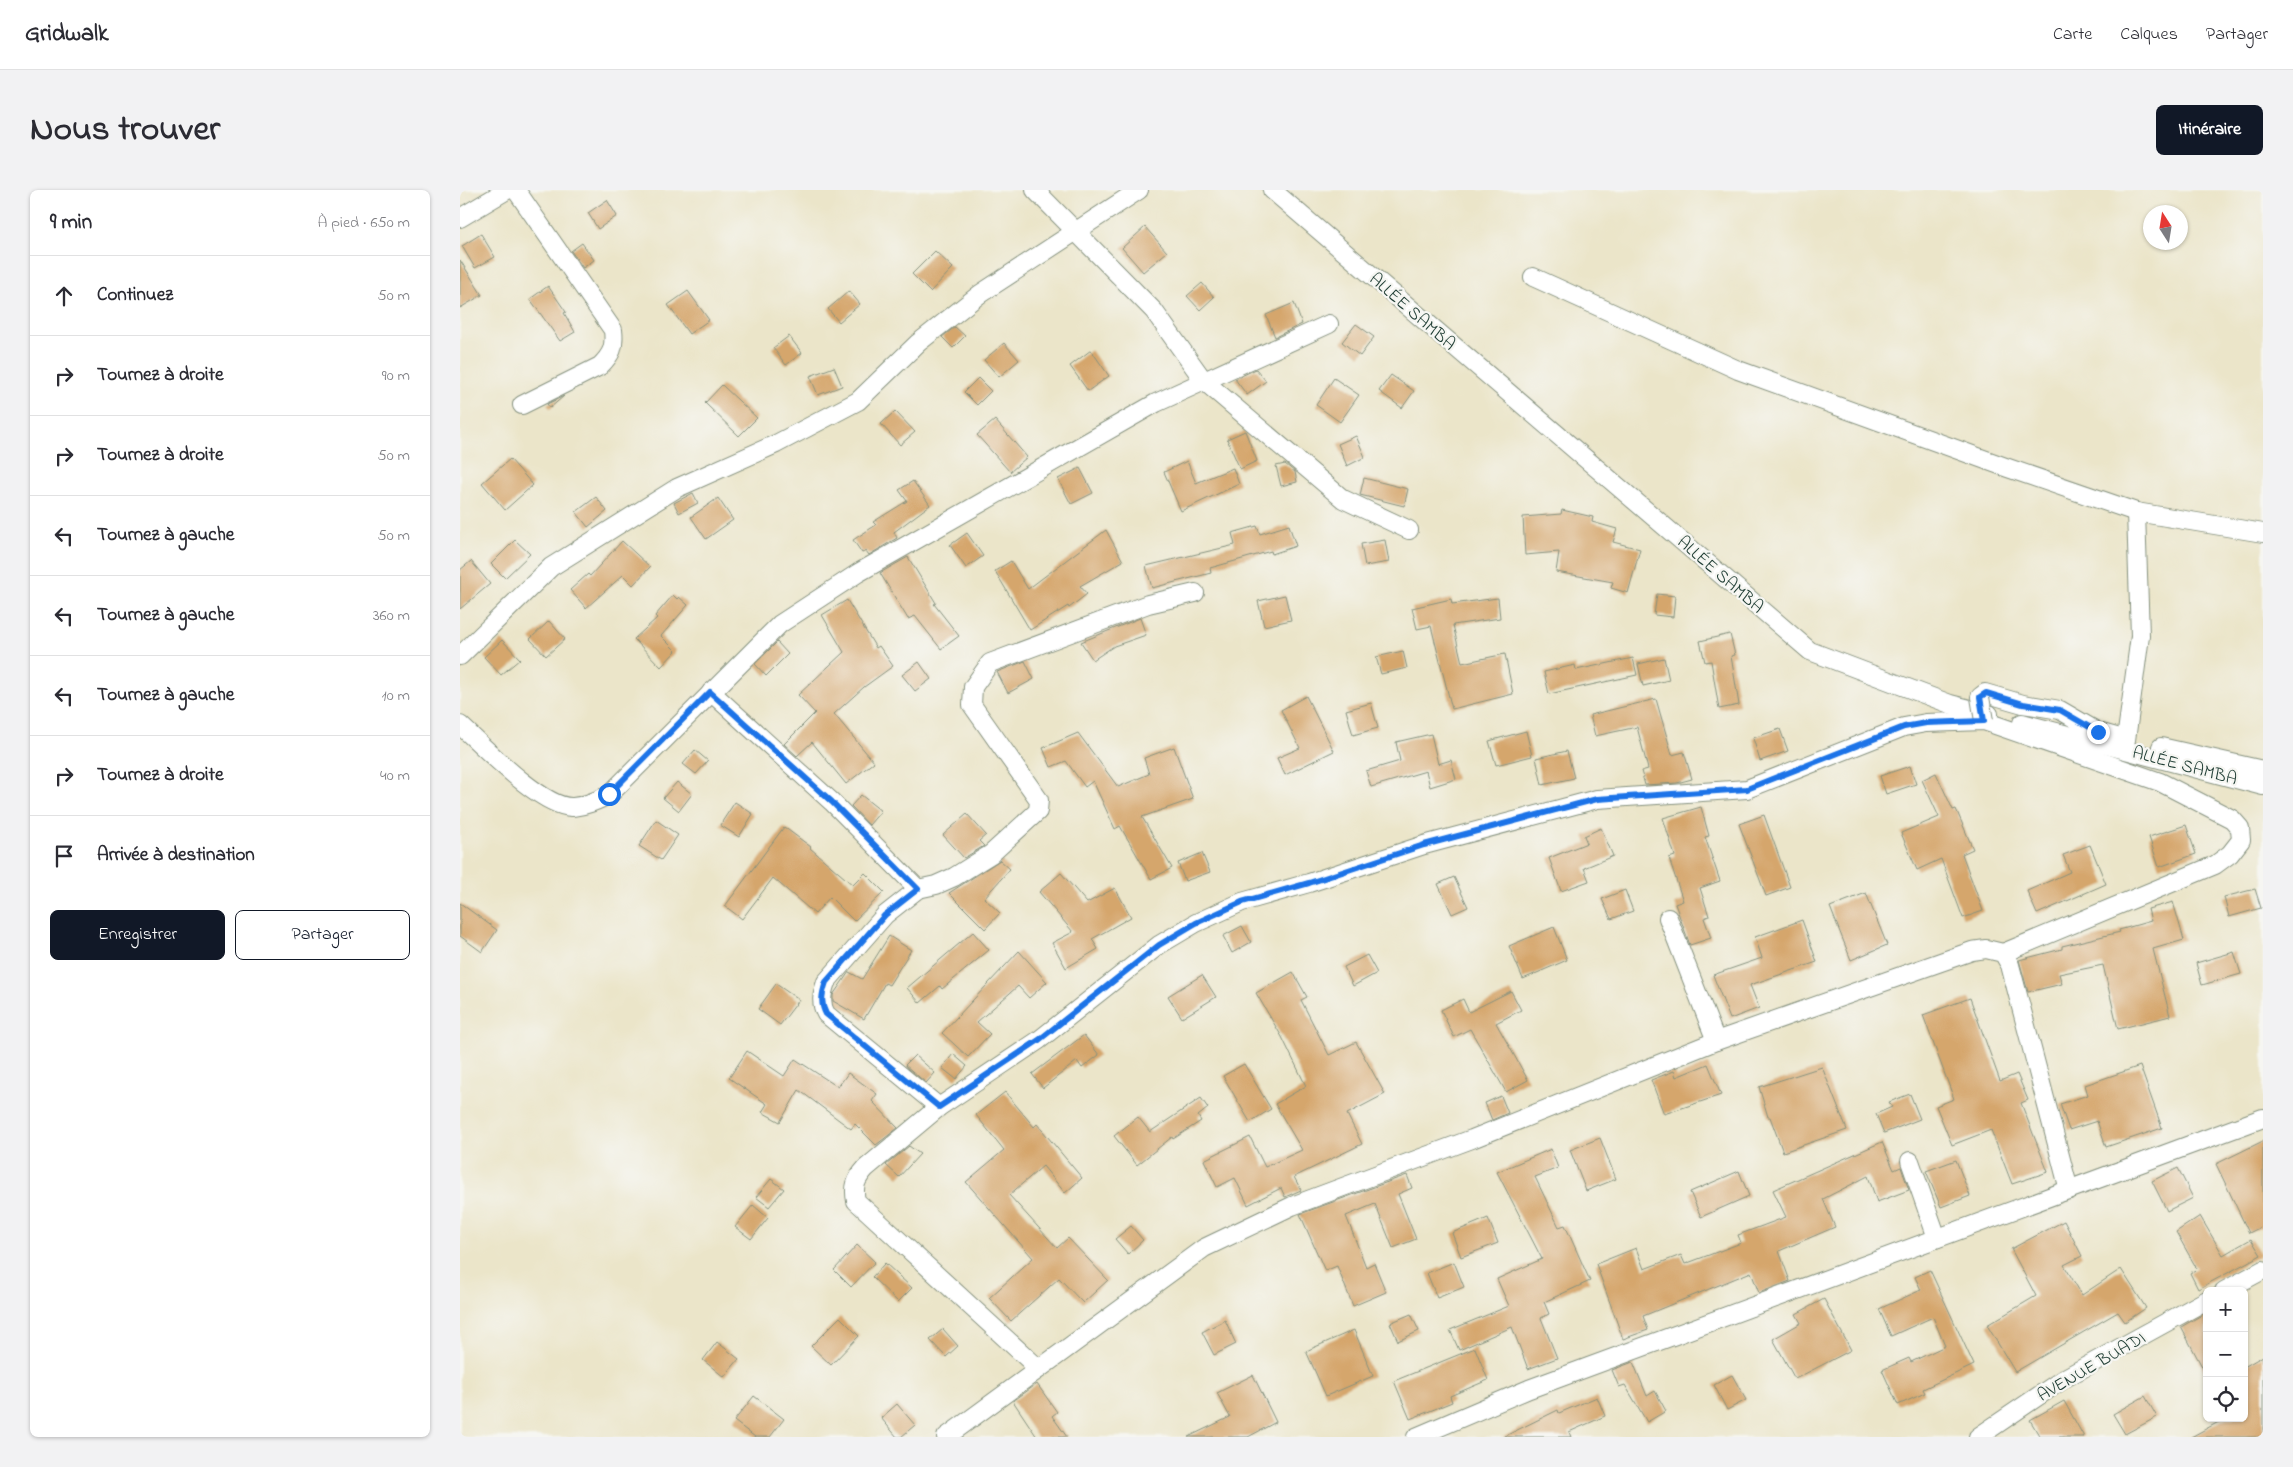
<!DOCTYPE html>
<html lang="fr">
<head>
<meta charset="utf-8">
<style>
	body { margin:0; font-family:"Indie Flower",sans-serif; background:#f2f2f3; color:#2b2b33 }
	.controls { position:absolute; right:15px; bottom:15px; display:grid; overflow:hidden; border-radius:8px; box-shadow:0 1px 4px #0004 }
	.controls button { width:45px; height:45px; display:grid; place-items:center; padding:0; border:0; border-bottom:1px solid #e1e1e2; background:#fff; color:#2b2b33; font:25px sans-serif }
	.compass { position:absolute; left:1683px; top:15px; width:45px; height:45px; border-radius:50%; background:#fff; box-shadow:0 1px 4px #0004; rotate:348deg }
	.stop { position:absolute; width:15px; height:15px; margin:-11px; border:4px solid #1a73e8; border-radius:50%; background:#fff }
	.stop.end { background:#1a73e8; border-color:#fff; box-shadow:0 1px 5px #0008 }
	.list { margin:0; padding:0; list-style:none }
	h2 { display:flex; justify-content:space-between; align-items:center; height:65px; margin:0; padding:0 20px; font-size:21px }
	h2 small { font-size:16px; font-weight:400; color:#7c7c81 }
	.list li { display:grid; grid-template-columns:32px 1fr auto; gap:15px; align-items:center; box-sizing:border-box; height:80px; padding:0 20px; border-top:1px solid #e1e1e2 }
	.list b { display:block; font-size:19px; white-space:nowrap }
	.list em { font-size:16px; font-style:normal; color:#7c7c81 }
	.actions { display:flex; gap:10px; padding:15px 20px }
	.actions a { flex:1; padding:11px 0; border:1px solid #111827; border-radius:8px; text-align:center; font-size:18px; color:#111827 }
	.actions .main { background:#111827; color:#fff }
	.icon { flex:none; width:28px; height:28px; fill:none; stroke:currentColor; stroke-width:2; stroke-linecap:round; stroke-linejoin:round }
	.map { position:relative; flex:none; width:1803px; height:1247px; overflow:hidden; border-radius:8px }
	header { display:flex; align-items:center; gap:30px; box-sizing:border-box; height:70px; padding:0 25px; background:#fff; border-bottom:1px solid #e1e1e2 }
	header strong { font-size:24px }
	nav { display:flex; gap:28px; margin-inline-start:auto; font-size:18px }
	.intro { display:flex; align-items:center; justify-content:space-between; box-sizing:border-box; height:120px; padding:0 30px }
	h1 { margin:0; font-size:35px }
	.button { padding:12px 22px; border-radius:8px; background:#111827; color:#fff; font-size:18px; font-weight:700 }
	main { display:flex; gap:30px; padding:0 30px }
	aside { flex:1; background:#fff; border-radius:8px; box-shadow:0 1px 4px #0004 }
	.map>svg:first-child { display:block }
	.building { fill:#d5a66c }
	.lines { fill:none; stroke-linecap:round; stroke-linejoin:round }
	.street-casing { stroke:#85917e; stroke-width:20 }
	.street { stroke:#fff; stroke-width:18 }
	.street-bridge-casing { stroke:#85917e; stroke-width:20; stroke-linecap:butt }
	.street-bridge { stroke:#fff; stroke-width:18 }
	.route { stroke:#1a73e8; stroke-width:6 }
	.labels { text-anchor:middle; stroke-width:4.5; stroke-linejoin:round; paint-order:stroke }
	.street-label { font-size:18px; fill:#1f3d34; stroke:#f6f6f2 }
</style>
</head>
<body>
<header>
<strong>Gridwalk</strong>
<nav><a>Carte</a><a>Calques</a><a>Partager</a></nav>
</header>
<div class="intro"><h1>Nous trouver</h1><a class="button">Itinéraire</a></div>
<main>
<aside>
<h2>9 min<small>À pied · 650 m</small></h2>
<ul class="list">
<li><svg class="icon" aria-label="ahead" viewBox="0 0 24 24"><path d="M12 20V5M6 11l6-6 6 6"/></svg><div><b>Continuez</b></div><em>50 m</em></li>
<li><svg class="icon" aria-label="right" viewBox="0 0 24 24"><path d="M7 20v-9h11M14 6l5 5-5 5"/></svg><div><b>Tournez à droite</b></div><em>90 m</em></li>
<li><svg class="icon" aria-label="right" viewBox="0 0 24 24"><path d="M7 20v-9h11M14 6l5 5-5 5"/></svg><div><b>Tournez à droite</b></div><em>50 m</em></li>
<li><svg class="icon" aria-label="left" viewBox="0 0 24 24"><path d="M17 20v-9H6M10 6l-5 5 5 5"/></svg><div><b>Tournez à gauche</b></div><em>50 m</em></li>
<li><svg class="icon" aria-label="left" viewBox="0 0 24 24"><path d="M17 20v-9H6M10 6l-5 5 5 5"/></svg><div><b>Tournez à gauche</b></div><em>360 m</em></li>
<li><svg class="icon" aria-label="left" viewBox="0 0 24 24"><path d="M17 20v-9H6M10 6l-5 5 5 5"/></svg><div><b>Tournez à gauche</b></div><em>10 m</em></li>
<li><svg class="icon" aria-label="right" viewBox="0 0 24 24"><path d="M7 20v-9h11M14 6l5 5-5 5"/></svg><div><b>Tournez à droite</b></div><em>40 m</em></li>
<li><svg class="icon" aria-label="arrive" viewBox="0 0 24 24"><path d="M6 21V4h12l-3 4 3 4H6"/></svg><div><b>Arrivée à destination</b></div></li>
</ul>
<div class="actions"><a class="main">Enregistrer</a><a>Partager</a></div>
</aside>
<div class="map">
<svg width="1803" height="1247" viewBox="0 0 1803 1247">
	<rect width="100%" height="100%" fill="#f6f6f2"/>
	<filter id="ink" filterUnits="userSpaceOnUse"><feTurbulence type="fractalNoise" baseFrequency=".02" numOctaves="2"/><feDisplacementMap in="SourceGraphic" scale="10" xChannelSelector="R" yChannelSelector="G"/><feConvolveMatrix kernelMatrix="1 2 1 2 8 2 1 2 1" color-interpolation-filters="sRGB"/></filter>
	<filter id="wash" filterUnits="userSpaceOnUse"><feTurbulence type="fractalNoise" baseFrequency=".0096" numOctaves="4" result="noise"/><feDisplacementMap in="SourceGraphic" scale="20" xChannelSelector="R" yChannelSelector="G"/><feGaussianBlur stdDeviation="1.12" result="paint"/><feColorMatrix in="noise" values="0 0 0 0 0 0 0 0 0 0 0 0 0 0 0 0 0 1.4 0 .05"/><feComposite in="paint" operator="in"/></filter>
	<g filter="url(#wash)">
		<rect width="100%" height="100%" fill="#ebe5c9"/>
		<g id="blocks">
			<g class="building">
				<polygon points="147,10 157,26 138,39 128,23"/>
				<polygon points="685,37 707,62 683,82 662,58"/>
				<polygon points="21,44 35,67 15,78 2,56"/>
				<polygon points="122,53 134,70 123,78 111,61"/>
				<polygon points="475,61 493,78 470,102 452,84"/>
				<polygon points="0,70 22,105 0,118"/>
				<polygon points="742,93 754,107 740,120 727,106"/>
				<polygon points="88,96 106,122 104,123 115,142 100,151 70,109"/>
				<polygon points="228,101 249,130 229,144 208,115"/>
				<polygon points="389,101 400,114 379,132 368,119"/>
				<polygon points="834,113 842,134 815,147 806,125"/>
				<polygon points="896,134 914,147 900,166 882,152"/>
				<polygon points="495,137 505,146 493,158 482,147"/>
				<polygon points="329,146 342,163 326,175 313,158"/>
				<polygon points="544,153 559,170 539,187 524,170"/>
				<polygon points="631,160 649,186 628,201 610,176"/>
				<polygon points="374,177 382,196 358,205 350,186"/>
				<polygon points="796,179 806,191 787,205 775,189"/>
				<polygon points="931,185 954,201 942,218 919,201"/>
				<polygon points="518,188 531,201 517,215 504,202"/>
				<polygon points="874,188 899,205 880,232 856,215"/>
				<polygon points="262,195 297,228 279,246 245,213"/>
				<polygon points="104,206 90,218 87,214"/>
				<polygon points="435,221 455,242 440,255 421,234"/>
				<polygon points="535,230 567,267 550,282 517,245"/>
				<polygon points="785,241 797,271 780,279 767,249"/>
				<polygon points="896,246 905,267 887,276 878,254"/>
				<polygon points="50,269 73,295 45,320 22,293"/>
				<polygon points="727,271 736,293 773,278 779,294 721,321 704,282"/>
				<polygon points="825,274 835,282 837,292 821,296 816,276"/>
				<polygon points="620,278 633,303 611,314 598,289"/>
				<polygon points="904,288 948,299 944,316 900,305"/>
				<polygon points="453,291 470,315 434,342 437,348 409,365 406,361 402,363 393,350 416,335 413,332 447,311 439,300"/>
				<polygon points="233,303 238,313 219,323 214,313"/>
				<polygon points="136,307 147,321 128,337 116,322"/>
				<polygon points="258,308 273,330 246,349 231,327"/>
				<polygon points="1102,320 1133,327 1132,332 1157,339 1153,352 1180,359 1168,403 1151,398 1153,392 1096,382 1099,362 1065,365 1063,327 1101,324"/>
				<polygon points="829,335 836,356 812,364 811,361 750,378 751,383 692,398 686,376 775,355 772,343 797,336 800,344"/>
				<polygon points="646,340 663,371 620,396 627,404 609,418 608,416 570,440 535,381 551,371 568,399"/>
				<polygon points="507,343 523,366 506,378 490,355"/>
				<polygon points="55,350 70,364 45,388 31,374"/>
				<polygon points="925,350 929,372 905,376 901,354"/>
				<polygon points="162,351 190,377 173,395 163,385 126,418 110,400 128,384 130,386"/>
				<polygon points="448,367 476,413 474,414 499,446 481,459 455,426 448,429 420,383"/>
				<polygon points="11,371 30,394 0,419 0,380"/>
				<polygon points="1197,404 1215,406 1213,427 1194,425"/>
				<polygon points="213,405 217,409 219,407 228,415 201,446 216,461 201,477 174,449 197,428 195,426"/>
				<polygon points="825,405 831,430 804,436 798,411"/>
				<polygon points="1038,408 1040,428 993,435 1002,473 1045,464 1053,504 992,519 971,436 957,439 952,418 991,409 992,414"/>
				<polygon points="387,410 416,458 419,456 433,476 404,497 374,524 414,572 386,594 352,552 337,566 324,554 355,523 338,505 384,462 362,425"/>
				<polygon points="680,428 686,445 654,456 633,470 621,452"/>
				<polygon points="89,431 105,449 86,466 70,449"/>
				<polygon points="1270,444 1275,465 1271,466 1279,515 1259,519 1251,471 1245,472 1240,451"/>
				<polygon points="42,450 60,469 41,485 24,467"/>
				<polygon points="317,452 328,464 306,486 295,474"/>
				<polygon points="943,461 947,478 921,484 916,467"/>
				<polygon points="1173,468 1177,485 1089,504 1084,482 1115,475 1116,480"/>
				<polygon points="1204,468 1209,490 1183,496 1178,474"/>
				<polygon points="565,471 574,489 548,503 537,482"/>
				<polygon points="459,472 471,489 455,501 442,485"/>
				<polygon points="846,506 874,561 825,585 817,568 840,558 821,520"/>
				<polygon points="1196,509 1212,565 1224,562 1232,589 1217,593 1185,595 1181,581 1188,579 1177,537 1135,546 1130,525"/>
				<polygon points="911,513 918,538 893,545 886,520"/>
				<polygon points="1320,539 1328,561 1300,571 1293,548"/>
				<polygon points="1066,541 1072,566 1036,575 1029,551"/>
				<polygon points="618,543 658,597 689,584 684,568 714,557 733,609 682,627 712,678 691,689 660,636 655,639 633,591 625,597 606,571 591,577 583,558"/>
				<polygon points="971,544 978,574 991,570 996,589 970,597 966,581 911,597 906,581 940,571 936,552"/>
				<polygon points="235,560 248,571 236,584 223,574"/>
				<polygon points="1107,561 1114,588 1082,595 1076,568"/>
				<polygon points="1450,576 1456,594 1426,604 1420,586"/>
				<polygon points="1476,583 1493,620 1496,619 1513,659 1502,664 1523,721 1503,728 1481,669 1457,680 1441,643 1479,627 1462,590"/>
				<polygon points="217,592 232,604 219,621 203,608"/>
				<polygon points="401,605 421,621 409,635 391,616"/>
				<polygon points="275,612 293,624 279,647 260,635"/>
				<polygon points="1241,617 1249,646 1245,647 1260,691 1240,698 1249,726 1244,728 1251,748 1230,755 1215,714 1223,711 1209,668 1215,666 1203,628"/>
				<polygon points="507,624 526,645 519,651 524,656 504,668 483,645"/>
				<polygon points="1304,625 1330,697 1306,706 1279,634"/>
				<polygon points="196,630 218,645 201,670 179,656"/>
				<polygon points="1726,635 1736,664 1699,677 1689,647"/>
				<polygon points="324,637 351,657 350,658 393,695 405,683 424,702 394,731 370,707 355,724 313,688 282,729 265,716"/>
				<polygon points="1141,638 1153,666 1124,678 1129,691 1101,701 1089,668 1127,653 1124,646"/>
				<polygon points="1630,655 1646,694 1577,724 1567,701 1610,682 1603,665"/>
				<polygon points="742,663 750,682 725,691 718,673"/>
				<polygon points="540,670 550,679 524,708 540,723 525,739 489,703"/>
				<polygon points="601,683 627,713 655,698 671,727 632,749 638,759 606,778 592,753 613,742 579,702"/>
				<polygon points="994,687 1008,717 992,724 978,694"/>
				<polygon points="1795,699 1801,718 1769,727 1764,707"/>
				<polygon points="1165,700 1173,721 1151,729 1142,709"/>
				<polygon points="1406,703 1427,755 1391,770 1370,717"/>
				<polygon points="1713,712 1724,750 1693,759 1710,826 1658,839 1643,775 1599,784 1602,794 1568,802 1559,770 1602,759 1602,756 1660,742 1659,740 1691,731 1688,719"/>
				<polygon points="0,713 37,740 22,762 0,746"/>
				<polygon points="1342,730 1357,772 1290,795 1299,818 1270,829 1253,785 1302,768 1295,747"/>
				<polygon points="782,736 791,752 772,763 763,746"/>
				<polygon points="1094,737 1107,770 1063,789 1049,756"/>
				<polygon points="513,742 529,760 482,799 480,796 460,813 447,798"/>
				<polygon points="429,746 451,760 429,795 425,793 404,829 373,811 373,805 389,782 402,789"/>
				<polygon points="559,761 587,792 569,808 558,796 517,832 530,844 508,867 482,843"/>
				<polygon points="1774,762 1781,784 1742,795 1736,773"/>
				<polygon points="907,765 917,783 893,796 884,777"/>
				<polygon points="833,782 847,807 841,810 869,865 896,852 925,904 887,924 902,954 834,987 841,1000 825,1007 821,998 788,1015 775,988 757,997 744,970 790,947 805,977 842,960 815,914 846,896 822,847 796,803"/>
				<polygon points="742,785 756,807 722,828 708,806"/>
				<polygon points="316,794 339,810 320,835 298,819"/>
				<polygon points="1051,801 1061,820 1036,833 1068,890 1046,902 1010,839 994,847 981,820 1003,809 1009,822"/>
				<polygon points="1510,808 1540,891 1557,884 1568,910 1561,913 1588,982 1552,994 1531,940 1492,955 1476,916 1494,909 1463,825"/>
				<polygon points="624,845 639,865 622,878 617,871 583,898 572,884"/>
				<polygon points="287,861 324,886 335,869 378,897 388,883 417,904 412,911 438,938 416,955 395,934 391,939 339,900 320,932 302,922 307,914 269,888"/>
				<polygon points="493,864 507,876 496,889 482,878"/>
				<polygon points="455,865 475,883 466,893 445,875"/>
				<polygon points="784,874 811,919 790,932 763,886"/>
				<polygon points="1248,874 1261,905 1204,924 1191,890 1214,881 1216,887"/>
				<polygon points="1680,876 1702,938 1646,957 1637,931 1609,940 1600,914 1628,905 1625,895"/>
				<polygon points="1362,877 1387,940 1323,962 1310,927 1308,927 1299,897"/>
				<polygon points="545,902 574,937 577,934 622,988 605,1003 583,976 549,1005 597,1058 608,1048 648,1090 623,1113 599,1088 551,1131 529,1108 573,1068 506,992 544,960 516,925"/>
				<polygon points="1450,904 1460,929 1424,943 1416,924 1432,917 1429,912"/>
				<polygon points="1041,906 1048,923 1032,930 1025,913"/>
				<polygon points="741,908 748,918 738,926 741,931 713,949 712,947 677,975 654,946 678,927 690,942"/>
				<polygon points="1140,948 1156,989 1126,1001 1110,960"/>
				<polygon points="1803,951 1803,1036 1789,1043 1756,974"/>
				<polygon points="1422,952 1434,980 1441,977 1449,1000 1417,1012 1408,986 1363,1009 1375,1037 1319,1061 1330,1091 1299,1103 1291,1082 1183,1126 1188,1140 1163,1149 1136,1074 1176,1058 1184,1079 1221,1065 1225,1074 1281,1053 1278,1045 1326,1027 1313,1000"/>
				<polygon points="449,956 460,964 439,987 426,975"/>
				<polygon points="1091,959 1098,978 1075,987 1099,1037 1105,1035 1130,1091 1084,1112 1089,1124 1081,1128 1097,1168 1068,1179 1052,1137 999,1160 990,1140 1049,1116 1037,1089 1082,1069 1037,982"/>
				<polygon points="1496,970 1510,1006 1481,1017 1466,981"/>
				<polygon points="1718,978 1733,1008 1707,1021 1692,991"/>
				<polygon points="1279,981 1289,1006 1241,1027 1230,1002"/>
				<polygon points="947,985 952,998 938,1004 956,1049 933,1058 915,1014 886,1026 906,1077 914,1073 926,1102 893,1116 877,1076 865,1081 840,1024"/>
				<polygon points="311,989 324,999 309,1017 296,1007"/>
				<polygon points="293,1015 308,1028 291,1049 275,1037"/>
				<polygon points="1740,1026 1763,1065 1791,1049 1801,1065 1738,1099 1730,1083 1737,1079 1716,1042"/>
				<polygon points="1028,1028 1038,1053 1001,1067 992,1043"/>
				<polygon points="1604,1031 1622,1066 1604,1075 1622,1105 1661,1079 1686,1118 1665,1132 1658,1122 1555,1182 1527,1135 1576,1106 1551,1059"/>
				<polygon points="671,1036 683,1050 668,1064 655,1049"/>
				<polygon points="397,1055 415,1072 391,1097 374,1080"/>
				<polygon points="994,1072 1004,1097 977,1108 967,1083"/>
				<polygon points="425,1073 452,1098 438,1112 412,1087"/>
				<polygon points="1470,1080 1514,1175 1463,1199 1465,1203 1438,1215 1422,1180 1449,1168 1451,1172 1485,1156 1473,1127 1431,1146 1419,1119 1461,1100 1455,1087"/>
				<polygon points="1364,1109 1391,1160 1335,1189 1313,1149 1341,1133 1336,1124"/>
				<polygon points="1747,1122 1747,1186 1721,1137"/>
				<polygon points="951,1124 959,1141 938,1151 930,1133"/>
				<polygon points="380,1127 399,1146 371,1175 351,1156"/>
				<polygon points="765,1130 776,1154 754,1165 742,1142"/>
				<polygon points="483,1139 498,1156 486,1167 470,1150"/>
				<polygon points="894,1140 913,1186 866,1206 846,1161"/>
				<polygon points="257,1152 279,1169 264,1187 243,1170"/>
				<polygon points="1015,1158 1028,1190 990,1206 992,1212 950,1229 934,1191"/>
				<polygon points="1803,1166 1803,1247 1731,1247 1766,1228 1784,1228 1784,1177"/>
				<polygon points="1173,1172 1187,1206 1195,1201 1206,1221 1187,1232 1165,1195 1159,1197 1152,1180"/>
				<polygon points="793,1185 816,1232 788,1247 728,1247 770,1227 757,1203"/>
				<polygon points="1272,1185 1286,1210 1267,1220 1254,1195"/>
				<polygon points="577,1194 597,1222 592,1226 607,1247 577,1247 553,1211"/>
				<polygon points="294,1206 324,1229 310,1247 295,1247 274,1231"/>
				<polygon points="1685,1206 1697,1227 1665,1244 1653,1224"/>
				<polygon points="1137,1207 1145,1226 1109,1242 1111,1247 1043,1247 1098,1220 1099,1223"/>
				<polygon points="1604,1211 1624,1247 1580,1247 1570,1230"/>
				<polygon points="437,1214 455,1235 441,1247 437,1247 421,1228"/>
			</g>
		</g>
	</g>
	<g filter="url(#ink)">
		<use href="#blocks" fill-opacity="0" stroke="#85917e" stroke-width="1"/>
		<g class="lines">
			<defs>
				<g id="street">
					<path d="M 56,0 L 153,140 C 155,157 152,164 140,176 L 62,215"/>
					<polyline points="575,0 694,121 744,191 883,309 949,340"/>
					<polyline points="812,0 1350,461 1490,514 1529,524"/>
					<polyline points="0,28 47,0"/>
					<polyline points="1073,87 1278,180 1548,278 1676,322 1803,343"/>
					<polyline points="0,466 91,377 217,298 316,254 398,211 458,153 520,104 679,0"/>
					<polyline points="251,502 372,612 458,699"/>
					<polyline points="1520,507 1525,503 1563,514 1600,520 1638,542 1656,547"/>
					<polyline points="1562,533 1803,596"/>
					<path d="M 0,535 C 23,556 83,619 113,617 C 126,616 138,610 149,605 L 320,434 L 398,383 L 696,213 L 869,134"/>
					<polyline points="1666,550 1680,446 1676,322"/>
					<polyline points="1701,557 1803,580"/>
					<polyline points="1208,728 1256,851"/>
					<path d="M 479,917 L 366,824 C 360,813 362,804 366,792 L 425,725 L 458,699 L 476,695 L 494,687 L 531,664 L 578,621 L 579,610 L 512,515 L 513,497 L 530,473 L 688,414 L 735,403"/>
					<polyline points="1450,971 1477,1048"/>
					<polyline points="1764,1101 1803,1080"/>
					<path d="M 579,1179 L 396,1011 C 393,996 396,989 406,978 L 479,917 L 579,850 L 699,755 L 736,733 L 782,712 L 849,693 L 964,655 L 1137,609 L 1287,599 L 1444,537 L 1466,533 L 1524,531 L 1700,592 L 1772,629 L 1780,638 L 1781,650 L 1770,664 L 1755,675 L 1543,763"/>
					<polyline points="486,1247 744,1058 832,1016 1012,949 1256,851 1512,761 1526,759 1543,763 1550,775 1609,1000"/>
					<polyline points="956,1247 1069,1199 1803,928"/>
					<polyline points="1518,1247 1605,1188 1747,1110"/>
				</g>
			</defs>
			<use href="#street" class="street-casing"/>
			<use href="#street" class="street"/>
			<defs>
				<polyline id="street-bridge" points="1520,507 1524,531"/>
			</defs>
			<use href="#street-bridge" class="street-bridge-casing"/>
			<use href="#street-bridge" class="street-bridge"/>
		</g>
	</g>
	<g class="lines" filter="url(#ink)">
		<path class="route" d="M 149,604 L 250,502 L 372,612 L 458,699 L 425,725 L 366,792 C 362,804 360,813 366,824 L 479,917 L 579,850 L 699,755 L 736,733 L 782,712 L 849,693 L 964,655 L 1137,609 L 1287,599 L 1444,537 L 1466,533 L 1524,531 L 1520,507 L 1526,503 L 1563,514 L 1600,520 L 1638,542"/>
	</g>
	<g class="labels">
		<g class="street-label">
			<text transform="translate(953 121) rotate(41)" y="6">ALLÉE SAMBA</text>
			<text transform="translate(1261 384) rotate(41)" y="6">ALLÉE SAMBA</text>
			<text transform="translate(1725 575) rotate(15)" y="6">ALLÉE SAMBA</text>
			<text transform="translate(1631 1176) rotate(-30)" y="6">AVENUE BUADI</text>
		</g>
	</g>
</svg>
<div class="controls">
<button>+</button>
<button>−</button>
<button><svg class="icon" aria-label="locate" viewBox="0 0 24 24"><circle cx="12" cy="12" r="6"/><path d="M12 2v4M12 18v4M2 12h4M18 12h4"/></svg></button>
</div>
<svg class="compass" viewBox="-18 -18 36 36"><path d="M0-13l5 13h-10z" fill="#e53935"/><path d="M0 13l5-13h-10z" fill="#7c7c81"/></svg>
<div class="stop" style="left:149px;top:604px"></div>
<div class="stop end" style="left:1638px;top:542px"></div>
</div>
</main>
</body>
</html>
